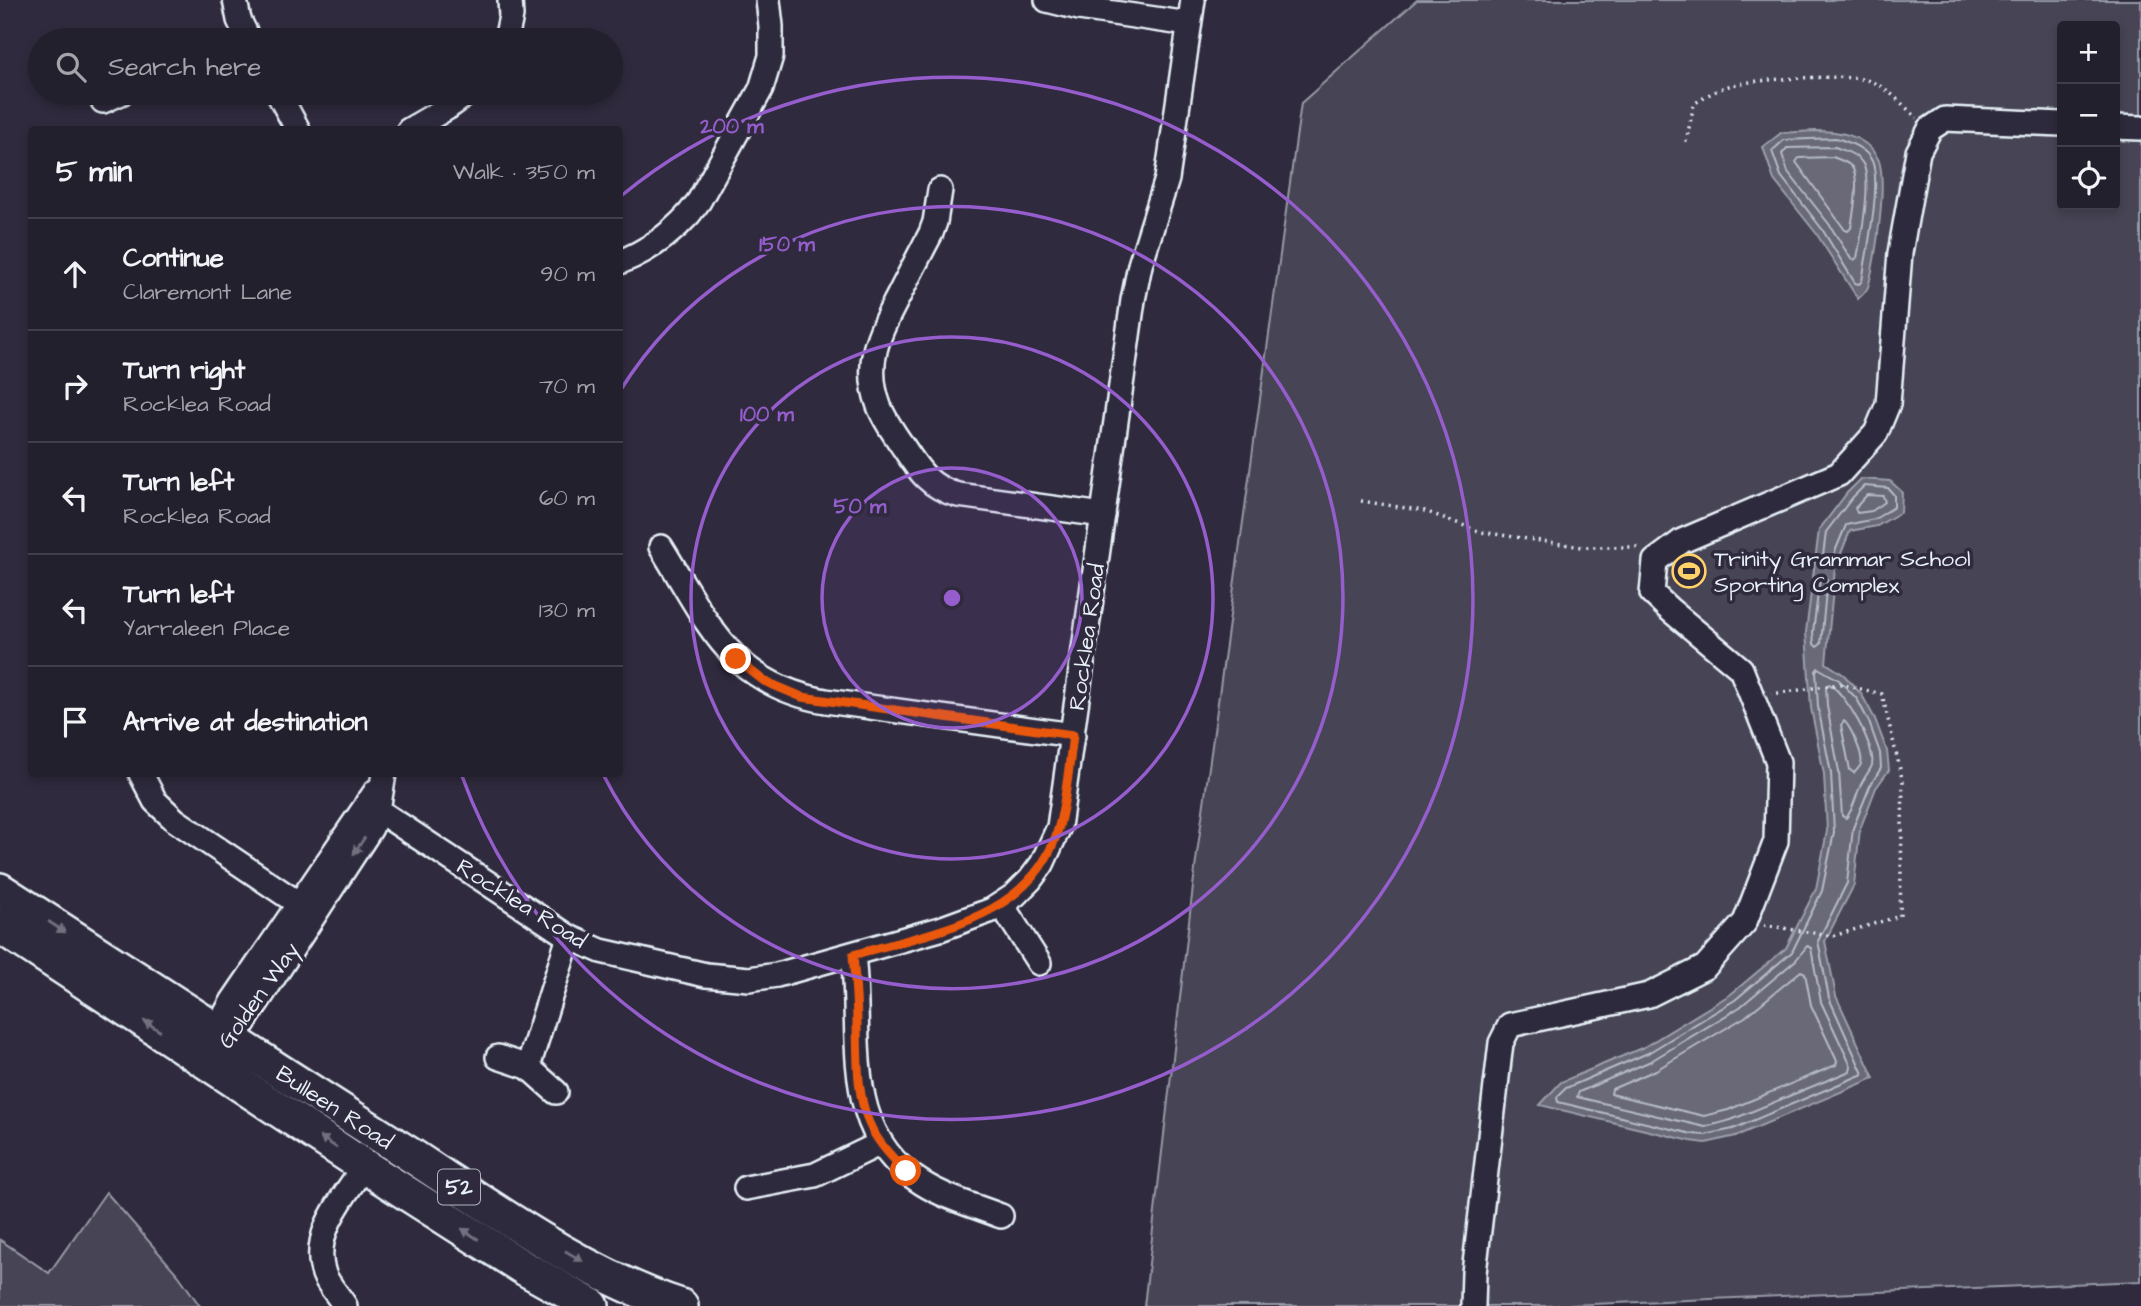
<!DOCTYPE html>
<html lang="en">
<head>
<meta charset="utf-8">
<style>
	body { margin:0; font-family:"Architects Daughter",sans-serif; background:#2f2d3a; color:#f1f3f6 }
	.controls { position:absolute; right:21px; top:21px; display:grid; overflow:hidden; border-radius:7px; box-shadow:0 4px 10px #0003 }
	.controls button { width:63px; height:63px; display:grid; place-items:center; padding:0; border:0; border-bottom:2px solid #403e4a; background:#23202e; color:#f1f3f6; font:35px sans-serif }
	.stop { position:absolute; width:21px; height:21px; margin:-16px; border:5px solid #ea580c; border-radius:50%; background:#fff }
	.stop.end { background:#ea580c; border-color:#fff; box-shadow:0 2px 7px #0008 }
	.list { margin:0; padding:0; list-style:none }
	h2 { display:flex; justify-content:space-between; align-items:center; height:91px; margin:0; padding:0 28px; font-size:30px }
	h2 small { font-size:23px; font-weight:400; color:#a3a3aa }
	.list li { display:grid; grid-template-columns:46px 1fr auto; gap:21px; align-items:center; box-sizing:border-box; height:112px; padding:0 28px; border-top:2px solid #403e4a }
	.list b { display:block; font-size:26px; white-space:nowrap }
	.list p { margin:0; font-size:23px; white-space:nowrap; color:#a3a3aa }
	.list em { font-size:23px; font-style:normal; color:#a3a3aa }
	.icon { flex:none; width:38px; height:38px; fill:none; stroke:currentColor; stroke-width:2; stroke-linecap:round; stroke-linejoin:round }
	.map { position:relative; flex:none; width:2141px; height:1306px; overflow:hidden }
	.search { position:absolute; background:#23202e; box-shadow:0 4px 10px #0003; left:28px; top:28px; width:595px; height:77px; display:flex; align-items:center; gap:18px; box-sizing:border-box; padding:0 24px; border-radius:38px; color:#a3a3aa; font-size:26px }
	.panel { position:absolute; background:#23202e; box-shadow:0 4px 10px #0003; left:28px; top:126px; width:595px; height:651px; border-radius:7px }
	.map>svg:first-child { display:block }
	.green { fill:#464455; stroke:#979aa6; stroke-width:2; fill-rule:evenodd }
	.water { fill:#696978; stroke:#9c9fab; stroke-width:2 }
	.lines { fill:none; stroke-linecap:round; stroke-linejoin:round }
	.shore { stroke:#b5bbc5; stroke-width:2 }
	.minor-casing { stroke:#e8f1f8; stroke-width:28 }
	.highway-casing { stroke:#e8f1f8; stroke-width:38 }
	.path { stroke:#e8f1f8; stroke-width:3.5; stroke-dasharray:2 5; stroke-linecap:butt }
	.minor { stroke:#2f2a3d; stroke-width:23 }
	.highway { stroke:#2f2a3d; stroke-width:33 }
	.oneway { fill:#70707e }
	.route { stroke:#ea580c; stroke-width:9 }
	.ring { fill:none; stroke:#965dcd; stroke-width:3.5 }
	.labels { text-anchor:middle; stroke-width:7; stroke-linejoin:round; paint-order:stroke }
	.shield { fill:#2f2a3d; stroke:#b0b5c0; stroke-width:2 }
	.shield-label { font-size:21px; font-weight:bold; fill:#e8f1f8 }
	.poi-label { font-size:23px; fill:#e8f1f8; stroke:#2f2a3d; text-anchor:start }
	.street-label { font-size:23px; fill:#e8f1f8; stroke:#2f2a3d }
	.centre { fill:#965dcd; stroke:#2f2a3d; stroke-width:3.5 }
	.ring-label { font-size:21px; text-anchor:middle; font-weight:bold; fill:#965dcd; stroke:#2f2a3d; stroke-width:7; stroke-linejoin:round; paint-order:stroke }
</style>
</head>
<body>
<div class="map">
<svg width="2141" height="1306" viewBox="0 0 2141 1306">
	<rect width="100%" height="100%" fill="#2f2a3d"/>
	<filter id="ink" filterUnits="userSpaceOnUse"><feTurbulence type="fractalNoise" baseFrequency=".0143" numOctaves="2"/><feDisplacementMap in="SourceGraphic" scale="14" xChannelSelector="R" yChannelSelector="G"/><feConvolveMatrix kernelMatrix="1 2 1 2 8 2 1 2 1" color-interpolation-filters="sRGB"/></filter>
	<g filter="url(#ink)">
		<g class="green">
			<path d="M 1417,0 L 2141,0 L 2141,1281 L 1545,1306 L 1144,1306 L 1196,861 L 1301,103 ZM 2062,26 L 2115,26 L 2115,205 L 2062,205 Z"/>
			<polygon points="106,1192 179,1276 200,1306 0,1306 0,1240 49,1273"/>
		</g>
		<g class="water">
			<path d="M 1815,131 C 1838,131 1864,134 1877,157 C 1889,175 1875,265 1868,287 C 1866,292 1862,295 1858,299 L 1816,233 L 1774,180 L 1763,147 L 1781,133 Z"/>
			<polygon points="1861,479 1890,481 1902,492 1901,512 1877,526 1850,531 1835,568 1826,663 1844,675 1862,695 1875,719 1887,751 1889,770 1876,788 1860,829 1854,885 1825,941 1836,996 1874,1078 1736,1136 1706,1143 1691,1141 1540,1105 1561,1082 1644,1047 1731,994 1786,948 1816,889 1827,831 1824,774 1811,708 1806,632 1819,530 1847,493"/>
		</g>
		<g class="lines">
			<g class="shore">
				<path d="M 1836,138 C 1849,142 1866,148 1872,161 C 1882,183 1866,256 1862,281 L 1859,284 L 1855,283 L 1822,229 L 1781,176 L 1772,151 L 1784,140 Z"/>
				<path d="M 1835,147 C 1845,151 1857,154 1863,164 C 1872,181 1861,238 1857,258 L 1854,260 L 1851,259 L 1829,224 L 1788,172 L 1782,154 L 1787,148 Z"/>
				<path d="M 1833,157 C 1839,160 1850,162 1853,169 C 1860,183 1853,213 1851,228 L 1848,231 L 1845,230 L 1796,162 L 1799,158 Z"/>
				<polygon points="1864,486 1888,488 1894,495 1894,507 1875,519 1846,525 1829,566 1824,567 1822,564 1826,532 1852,498"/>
				<polygon points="1867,495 1883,496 1885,502 1872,511 1857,513 1855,508"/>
				<polygon points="1824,576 1827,579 1821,644 1817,647 1814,644 1813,632 1820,578"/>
				<polygon points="1818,668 1839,680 1857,699 1869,722 1880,753 1881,768 1870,786 1853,828 1847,883 1818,941 1829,998 1863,1074 1733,1129 1705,1135 1692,1134 1558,1102 1557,1097 1566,1088 1648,1053 1735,1000 1792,952 1822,891 1834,832 1831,773 1818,707 1816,671"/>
				<path d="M 1829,684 C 1845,692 1876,747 1872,765 C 1871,769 1866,775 1864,779 C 1856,791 1855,808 1846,818 L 1842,816 L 1839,772 L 1827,706 L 1826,687 Z"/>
				<path d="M 1844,721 C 1850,726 1864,755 1861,764 C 1860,767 1856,771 1854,773 L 1850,770 L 1841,725 Z"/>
				<polygon points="1807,946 1811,948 1821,1002 1851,1066 1850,1071 1731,1120 1705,1127 1577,1097 1579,1092 1651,1061 1740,1007 1796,960"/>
				<polygon points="1801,971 1805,973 1811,1005 1837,1061 1836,1065 1728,1110 1704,1116 1611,1094 1612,1089 1656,1070 1745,1017"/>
			</g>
			<defs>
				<g id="minor">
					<polyline points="235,0 239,20 249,40"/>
					<polyline points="1047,0 1079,8 1189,24"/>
					<polyline points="506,40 511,16 510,0"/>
					<polyline points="278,93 298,130"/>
					<polyline points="103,101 121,93"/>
					<polyline points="2115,127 2141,128"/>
					<polyline points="409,130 447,108 468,93"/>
					<path d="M 940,190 L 935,222 L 931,233 C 920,254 909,275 899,295 C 879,333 863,363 879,406 C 885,421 895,435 904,448 C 919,471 930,488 958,495 L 1103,515"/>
					<path d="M 620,262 C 648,251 669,236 689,214 L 699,201 L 761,89 L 771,56 L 771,26 L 768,0"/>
					<path d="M 661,547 C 708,622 729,684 826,701 L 1073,735"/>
					<polyline points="141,774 155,801 175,820 311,912"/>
					<polyline points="367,803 569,937 601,951 706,975 749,979 777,975 940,929 992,910 1015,895 1030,880 1042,864 1059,827 1133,300 1140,265 1167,179 1193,0"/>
					<polyline points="1002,905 1039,963"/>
					<path d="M 853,955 C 863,1037 839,1132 922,1183 C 946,1198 975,1206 1001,1216"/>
					<polyline points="213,1043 216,1031 232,1002 376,791"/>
					<polyline points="223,1049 232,1041 371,828 378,810 384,774"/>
					<polyline points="498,1057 528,1067 556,1092"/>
					<polyline points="528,1067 569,937"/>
					<polyline points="746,1188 815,1175 881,1143"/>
					<path d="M 345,1306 C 339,1296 328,1285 324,1274 C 310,1234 344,1197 364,1166"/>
					<polyline points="1473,1306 1474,1273 1501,1043 1510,1025 1649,995 1705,967 1745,922 1776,841 1778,762 1741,669 1669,609 1652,593 1655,561 1682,541 1839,474 1876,433 1888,404 1900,253 1918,152 1930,129 1945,119 2062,124"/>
				</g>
				<g id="highway">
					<path d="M 0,890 C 136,978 272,1067 409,1154 C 492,1208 586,1276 681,1306"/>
					<polyline points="0,926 364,1166 524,1268 592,1306"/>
				</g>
			</defs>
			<use href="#minor" class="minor-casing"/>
			<use href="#highway" class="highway-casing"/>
			<g class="path">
				<path d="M 1686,142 L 1694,104 C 1707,95 1721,87 1737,84 C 1761,79 1845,74 1866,80 C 1888,86 1901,104 1917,118"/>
				<polyline points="1361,501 1425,511 1481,532 1582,547 1642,547"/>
				<polyline points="1764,925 1833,936 1900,916 1903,782 1882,694 1840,684 1772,694"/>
			</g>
			<use href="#minor" class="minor"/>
			<use href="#highway" class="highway"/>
		</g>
		<defs><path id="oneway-solid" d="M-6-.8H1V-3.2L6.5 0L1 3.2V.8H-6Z" transform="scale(1.75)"/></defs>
		<g class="oneway">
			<use href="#oneway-solid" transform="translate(359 846) rotate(124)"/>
			<use href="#oneway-solid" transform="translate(57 927) rotate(33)"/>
			<use href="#oneway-solid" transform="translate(152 1026) rotate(-147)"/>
			<use href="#oneway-solid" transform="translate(328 1142) rotate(-147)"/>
			<use href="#oneway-solid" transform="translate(470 1234) rotate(-147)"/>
			<use href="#oneway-solid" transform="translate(574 1256) rotate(30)"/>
		</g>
	</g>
	<g class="lines" filter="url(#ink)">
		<path class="route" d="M 736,659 L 764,681 L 802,697 L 1073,735 C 1069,765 1067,796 1059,826 C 1035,919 931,932 853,955 C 855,978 857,1002 857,1026 C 858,1058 856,1092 869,1123 C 877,1142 891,1157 906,1171"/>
	</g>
	<circle cx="952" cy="598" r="130" fill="#965dcd" fill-opacity=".12"/>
	<g class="ring">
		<circle cx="952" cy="598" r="130"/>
		<circle cx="952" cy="598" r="261"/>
		<path d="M620 391A391 391 0 1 1 604 776"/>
		<path d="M621 196A521 521 0 1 1 462 776"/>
	</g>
	<defs>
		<symbol id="stadium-ring" viewBox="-11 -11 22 22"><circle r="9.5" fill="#2f2a3d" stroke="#ffd166" stroke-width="1.5"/><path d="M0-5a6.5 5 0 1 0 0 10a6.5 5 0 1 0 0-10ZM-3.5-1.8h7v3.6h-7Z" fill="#ffd166"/></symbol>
	</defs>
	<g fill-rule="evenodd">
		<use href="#stadium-ring" x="1670" y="552" width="38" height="38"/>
	</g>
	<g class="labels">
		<rect class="shield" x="438" y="1169.5" width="42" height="35" rx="5"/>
		<g class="shield-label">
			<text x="459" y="1194">52</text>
		</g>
		<g class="poi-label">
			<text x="1714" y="566">Trinity Grammar School<tspan x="1714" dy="26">Sporting Complex</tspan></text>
		</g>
		<g class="street-label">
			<text transform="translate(1086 637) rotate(-82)" y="8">Rocklea Road</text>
			<text transform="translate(522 903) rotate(32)" y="8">Rocklea Road</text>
			<text transform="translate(258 995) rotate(-55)" y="8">Golden Way</text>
			<text transform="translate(335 1107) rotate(33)" y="8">Bulleen Road</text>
		</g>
	</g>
	<circle cx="952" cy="598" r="10" class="centre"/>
	<g class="ring-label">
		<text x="732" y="133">200 m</text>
		<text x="787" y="251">150 m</text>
		<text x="767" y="421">100 m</text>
		<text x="860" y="513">50 m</text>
	</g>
</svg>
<div class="controls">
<button>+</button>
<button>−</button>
<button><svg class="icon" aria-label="locate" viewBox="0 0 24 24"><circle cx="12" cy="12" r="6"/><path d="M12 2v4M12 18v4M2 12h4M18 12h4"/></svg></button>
</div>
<div class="stop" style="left:906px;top:1171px"></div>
<div class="stop end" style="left:736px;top:659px"></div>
<div class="search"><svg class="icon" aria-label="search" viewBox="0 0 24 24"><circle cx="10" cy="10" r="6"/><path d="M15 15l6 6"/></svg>Search here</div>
<section class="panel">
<h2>5 min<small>Walk · 350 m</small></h2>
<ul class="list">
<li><svg class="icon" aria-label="ahead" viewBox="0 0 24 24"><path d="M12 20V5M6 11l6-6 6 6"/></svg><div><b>Continue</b><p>Claremont Lane</p></div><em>90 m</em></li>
<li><svg class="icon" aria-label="right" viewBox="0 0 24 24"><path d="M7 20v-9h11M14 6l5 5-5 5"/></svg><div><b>Turn right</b><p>Rocklea Road</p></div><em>70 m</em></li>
<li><svg class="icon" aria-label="left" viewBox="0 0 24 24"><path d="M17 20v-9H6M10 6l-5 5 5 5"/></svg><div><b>Turn left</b><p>Rocklea Road</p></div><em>60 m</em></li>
<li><svg class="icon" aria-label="left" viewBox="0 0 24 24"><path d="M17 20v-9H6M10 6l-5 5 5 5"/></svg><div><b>Turn left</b><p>Yarraleen Place</p></div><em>130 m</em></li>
<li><svg class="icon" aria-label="arrive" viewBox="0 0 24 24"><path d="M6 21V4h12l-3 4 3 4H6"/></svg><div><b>Arrive at destination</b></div></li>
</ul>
</section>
</div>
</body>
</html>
